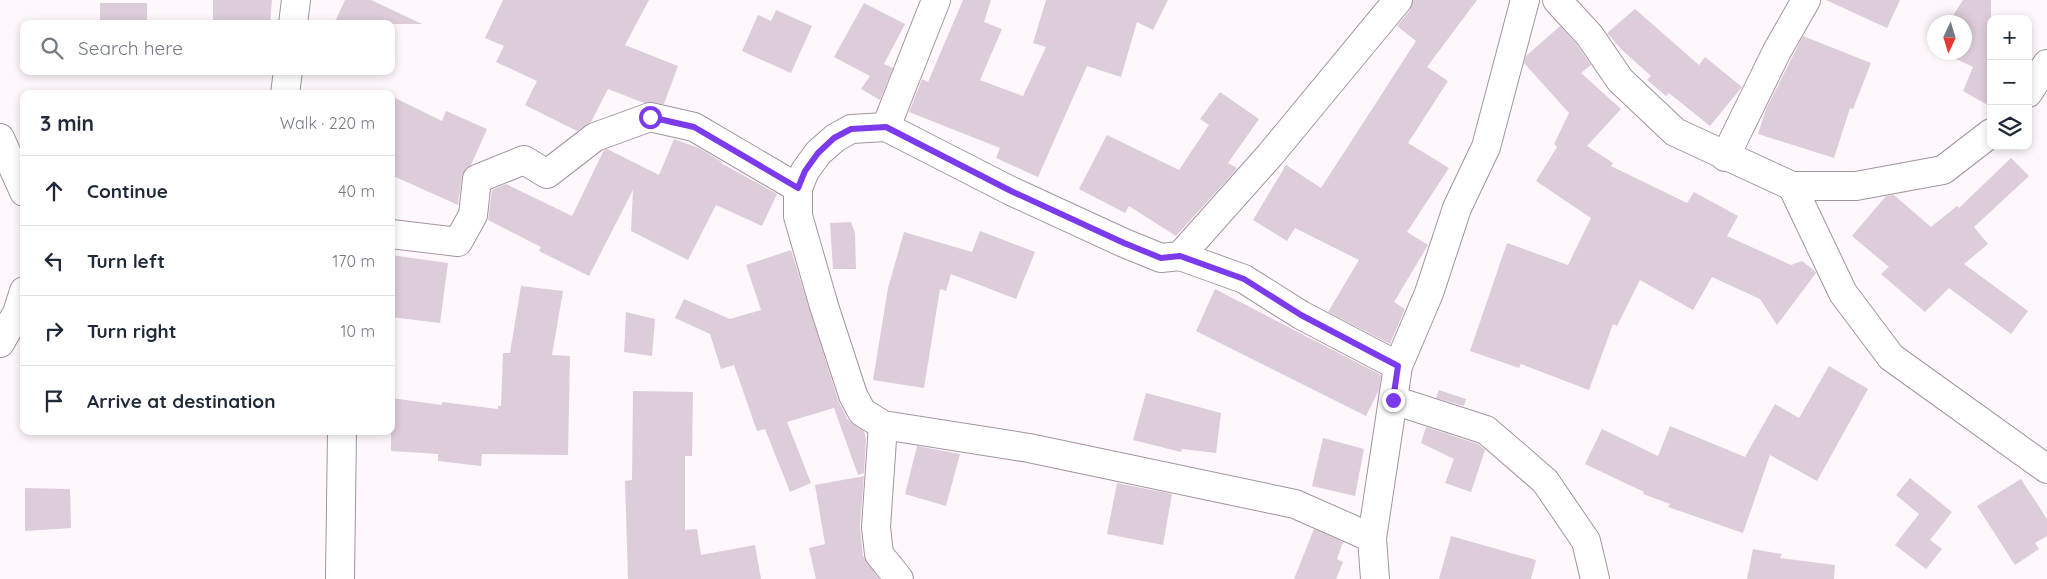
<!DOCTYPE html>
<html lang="en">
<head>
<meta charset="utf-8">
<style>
	body { margin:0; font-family:Quicksand,sans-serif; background:#f6f6f7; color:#1f2937 }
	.controls { position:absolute; right:15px; top:15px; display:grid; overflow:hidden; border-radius:10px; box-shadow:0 2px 8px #0003 }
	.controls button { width:45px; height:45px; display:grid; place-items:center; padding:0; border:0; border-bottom:1px solid #e0e1e3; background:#fff; color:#1f2937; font:25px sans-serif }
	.compass { position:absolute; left:1927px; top:15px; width:45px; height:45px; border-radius:50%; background:#fff; box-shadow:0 2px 8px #0003; rotate:184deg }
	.stop { position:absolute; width:15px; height:15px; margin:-11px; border:4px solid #7c3aed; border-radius:50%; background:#fff }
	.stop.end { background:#7c3aed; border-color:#fff; box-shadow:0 1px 5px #0008 }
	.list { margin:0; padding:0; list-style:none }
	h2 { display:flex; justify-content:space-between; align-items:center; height:65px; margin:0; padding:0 20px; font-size:21px }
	h2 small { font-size:16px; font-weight:400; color:#747a83 }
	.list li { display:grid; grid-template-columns:32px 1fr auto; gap:15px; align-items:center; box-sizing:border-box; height:70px; padding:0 20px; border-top:1px solid #e0e1e3 }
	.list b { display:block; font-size:19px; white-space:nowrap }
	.list em { font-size:16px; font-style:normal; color:#747a83 }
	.icon { flex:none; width:28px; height:28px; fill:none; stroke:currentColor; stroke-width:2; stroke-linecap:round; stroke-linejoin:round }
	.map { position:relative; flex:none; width:2047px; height:579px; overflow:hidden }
	.search { position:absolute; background:#fff; box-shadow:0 2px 8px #0003; left:20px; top:20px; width:375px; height:55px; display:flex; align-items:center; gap:12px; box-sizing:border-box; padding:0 18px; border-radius:10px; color:#747a83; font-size:19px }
	.panel { position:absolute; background:#fff; box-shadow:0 2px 8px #0003; left:20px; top:90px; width:375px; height:345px; border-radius:10px }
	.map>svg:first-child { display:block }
	.building { fill:#ddcdda }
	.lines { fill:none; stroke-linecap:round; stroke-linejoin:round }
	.street-casing { stroke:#a394a0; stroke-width:30 }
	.street { stroke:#fff; stroke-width:28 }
	.route { stroke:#7c3aed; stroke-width:6 }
</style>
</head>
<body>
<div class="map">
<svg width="2047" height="579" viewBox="0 0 2047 579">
	<rect width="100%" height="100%" fill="#fef7fc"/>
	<g class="building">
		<polygon points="213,0 272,0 270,24 213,24"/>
		<polygon points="345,0 371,0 422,24 334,24"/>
		<polygon points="503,0 649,0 625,45 678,66 664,104 644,103 608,89 591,122 577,131 525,105 537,81 496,62 504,46 485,38"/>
		<polygon points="963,0 991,0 984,22 1002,29 980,80 1023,96 1046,47 1033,43 1046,0 1168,0 1153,30 1137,22 1121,77 1087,66 1038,177 996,158 1000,148 909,112 922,79 928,82"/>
		<polygon points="1413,0 1477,0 1427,67 1448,81 1408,143 1449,168 1407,232 1428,245 1394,302 1405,309 1390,344 1328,312 1359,260 1295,228 1287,241 1253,220 1286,165 1321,188 1416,41 1397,26 1410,10"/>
		<polygon points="1826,0 1900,0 1887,28"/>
		<polygon points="1963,0 1991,0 1991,107 1963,91 1973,67 1941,52 1964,52 1964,22 1949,22"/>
		<rect x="100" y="3" width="47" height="21"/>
		<polygon points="864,3 905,24 884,64 893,68 880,100 861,89 870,76 834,57"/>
		<polygon points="1635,9 1699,65 1705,57 1742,87 1710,126 1669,93 1666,96 1647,80 1651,76 1622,50 1607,33"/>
		<polygon points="776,10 812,26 791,73 742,51 758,15 771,21"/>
		<polygon points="1560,26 1578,46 1591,65 1581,73 1621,109 1587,146 1613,163 1611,166 1687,203 1694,192 1738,216 1727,236 1791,265 1802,261 1815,271 1816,273 1777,325 1760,299 1712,277 1693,310 1640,280 1617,326 1613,324 1589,390 1521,364 1519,368 1470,351 1507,243 1568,265 1591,218 1536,181 1557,147 1554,144 1569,113 1524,63 1526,56"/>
		<polygon points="1803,36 1871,63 1853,109 1850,108 1834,158 1758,134 1766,109"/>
		<polygon points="1220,92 1259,119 1228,163 1237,168 1235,171 1176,236 1129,206 1125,213 1079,189 1107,135 1179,170 1209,125 1200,119"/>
		<polygon points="391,96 442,121 446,111 487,129 471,165 465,169 462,177 458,205 391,175"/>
		<polygon points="674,139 699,148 722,162 721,163 777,194 762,226 716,205 688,260 631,231 633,190 589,276 539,251 541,247 488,220 492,190 506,184 572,216 604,150 607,149 659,175"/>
		<polygon points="2011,158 2029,176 1974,227 1988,244 1964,264 2028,311 2011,334 1949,288 1925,312 1881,274 1889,267 1852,236 1886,196 1894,195 1931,227 1957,206 1959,208"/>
		<polygon points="851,222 855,233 856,269 833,269 830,223"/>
		<polygon points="980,231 1035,252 1016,299 951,274 946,291 940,289 924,388 873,380 888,288 904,232 972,252"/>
		<polygon points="791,250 838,400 848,420 864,431 866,440 864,473 858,475 834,408 787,422 811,483 790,492 765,429 757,431 734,365 721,369 710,334 675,318 684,299 730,319 761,310 746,265"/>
		<polygon points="391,255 448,263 440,323 391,317"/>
		<polygon points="521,286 563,291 552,355 570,356 568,455 482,454 481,466 438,461 438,454 391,451 391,398 442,405 442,402 498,409 498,406 501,406 503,353 510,353"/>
		<polygon points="1215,289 1381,375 1379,390 1366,416 1196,331"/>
		<polygon points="626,312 655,319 652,356 624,352"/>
		<polygon points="1829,366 1868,389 1817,481 1770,455 1743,533 1668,507 1670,504 1643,494 1644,492 1585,464 1602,429 1658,456 1670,426 1745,457 1775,404 1799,418"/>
		<polygon points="1439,390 1466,399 1464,406 1436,398"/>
		<polygon points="633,391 693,392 692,456 685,456 685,530 697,529 701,555 755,545 761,579 628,579 625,481 632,480"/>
		<polygon points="1146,393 1221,413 1216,453 1182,449 1181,452 1133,440"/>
		<polygon points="1426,427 1478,444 1485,450 1471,492 1445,483 1454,459 1421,443"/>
		<polygon points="1323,438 1364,449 1355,496 1312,486"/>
		<polygon points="917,446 960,454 946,506 905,494"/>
		<polygon points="864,476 860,526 863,556 879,579 816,579 809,548 825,544 815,485"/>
		<polygon points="1910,478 1952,512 1930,540 1942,549 1926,569 1895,545 1919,514 1896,495"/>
		<polygon points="2021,479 2047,519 2047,536 2035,543 2039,549 2015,565 1977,506"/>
		<polygon points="1117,483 1172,494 1163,545 1107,534"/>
		<polygon points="25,488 70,489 71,528 25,531"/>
		<polygon points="1314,529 1343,542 1337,559 1343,562 1336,579 1294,579"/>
		<polygon points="1451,536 1536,560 1531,579 1439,579"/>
		<polygon points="1753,549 1782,554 1780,558 1835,565 1834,579 1747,579"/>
	</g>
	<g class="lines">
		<defs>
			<g id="street">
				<polyline points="1557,0 1590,36 1620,80 1675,132 1792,186 1843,293 1891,357 2047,469"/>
				<polyline points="293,24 296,0"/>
				<polyline points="2028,93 2047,64"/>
				<polyline points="285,94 288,71"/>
				<polyline points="886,127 936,0"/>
				<polyline points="0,138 24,192"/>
				<polyline points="1725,157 1777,51 1806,0"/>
				<polyline points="1792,186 1856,186 1943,170 1991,133"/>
				<polyline points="391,234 458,242 473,215 477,179 524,160 547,174 595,137 650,117 694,127 798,188"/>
				<polyline points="1180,256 1244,279 1301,315 1398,366"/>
				<polyline points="0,343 17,313 24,291"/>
				<polyline points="1393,400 1486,430 1545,481 1586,541 1595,579"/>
				<polyline points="883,425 876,527 879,554 899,579"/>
				<polyline points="1372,538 1295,504 1029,448 883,425 862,412 853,395 824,306 798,216 798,188 805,171 818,153 835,138 851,129 886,127 1011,191 1124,243 1161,258 1180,256 1270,155 1398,0"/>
				<polyline points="340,579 342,431"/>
				<polyline points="1375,579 1372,538 1398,366 1429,293 1457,208 1486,147 1525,0"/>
			</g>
		</defs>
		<use href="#street" class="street-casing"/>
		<use href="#street" class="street"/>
	</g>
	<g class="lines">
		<polyline class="route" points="650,117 694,127 798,188 805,171 818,153 834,138 851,129 886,127 1011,191 1124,243 1161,258 1180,256 1244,279 1301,315 1398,366 1393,400"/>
	</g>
</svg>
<div class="controls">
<button>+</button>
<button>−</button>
<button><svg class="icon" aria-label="layers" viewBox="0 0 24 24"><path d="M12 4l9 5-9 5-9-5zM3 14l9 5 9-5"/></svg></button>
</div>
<svg class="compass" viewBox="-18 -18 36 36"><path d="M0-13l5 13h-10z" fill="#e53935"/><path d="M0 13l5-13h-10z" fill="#747a83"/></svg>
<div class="stop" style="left:650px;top:117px"></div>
<div class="stop end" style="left:1393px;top:400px"></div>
<div class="search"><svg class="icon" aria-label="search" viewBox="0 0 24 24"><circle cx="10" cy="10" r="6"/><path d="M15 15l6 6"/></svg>Search here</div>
<section class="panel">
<h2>3 min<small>Walk · 220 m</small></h2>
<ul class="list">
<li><svg class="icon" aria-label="ahead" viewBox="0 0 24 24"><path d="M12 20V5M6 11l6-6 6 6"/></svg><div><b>Continue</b></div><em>40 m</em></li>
<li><svg class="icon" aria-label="left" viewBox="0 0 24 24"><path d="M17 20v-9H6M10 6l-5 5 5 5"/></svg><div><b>Turn left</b></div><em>170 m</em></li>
<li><svg class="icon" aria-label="right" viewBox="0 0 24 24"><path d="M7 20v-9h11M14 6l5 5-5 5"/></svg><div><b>Turn right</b></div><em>10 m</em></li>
<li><svg class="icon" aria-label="arrive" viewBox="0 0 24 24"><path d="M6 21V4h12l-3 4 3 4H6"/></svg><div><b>Arrive at destination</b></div></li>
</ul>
</section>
</div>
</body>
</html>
